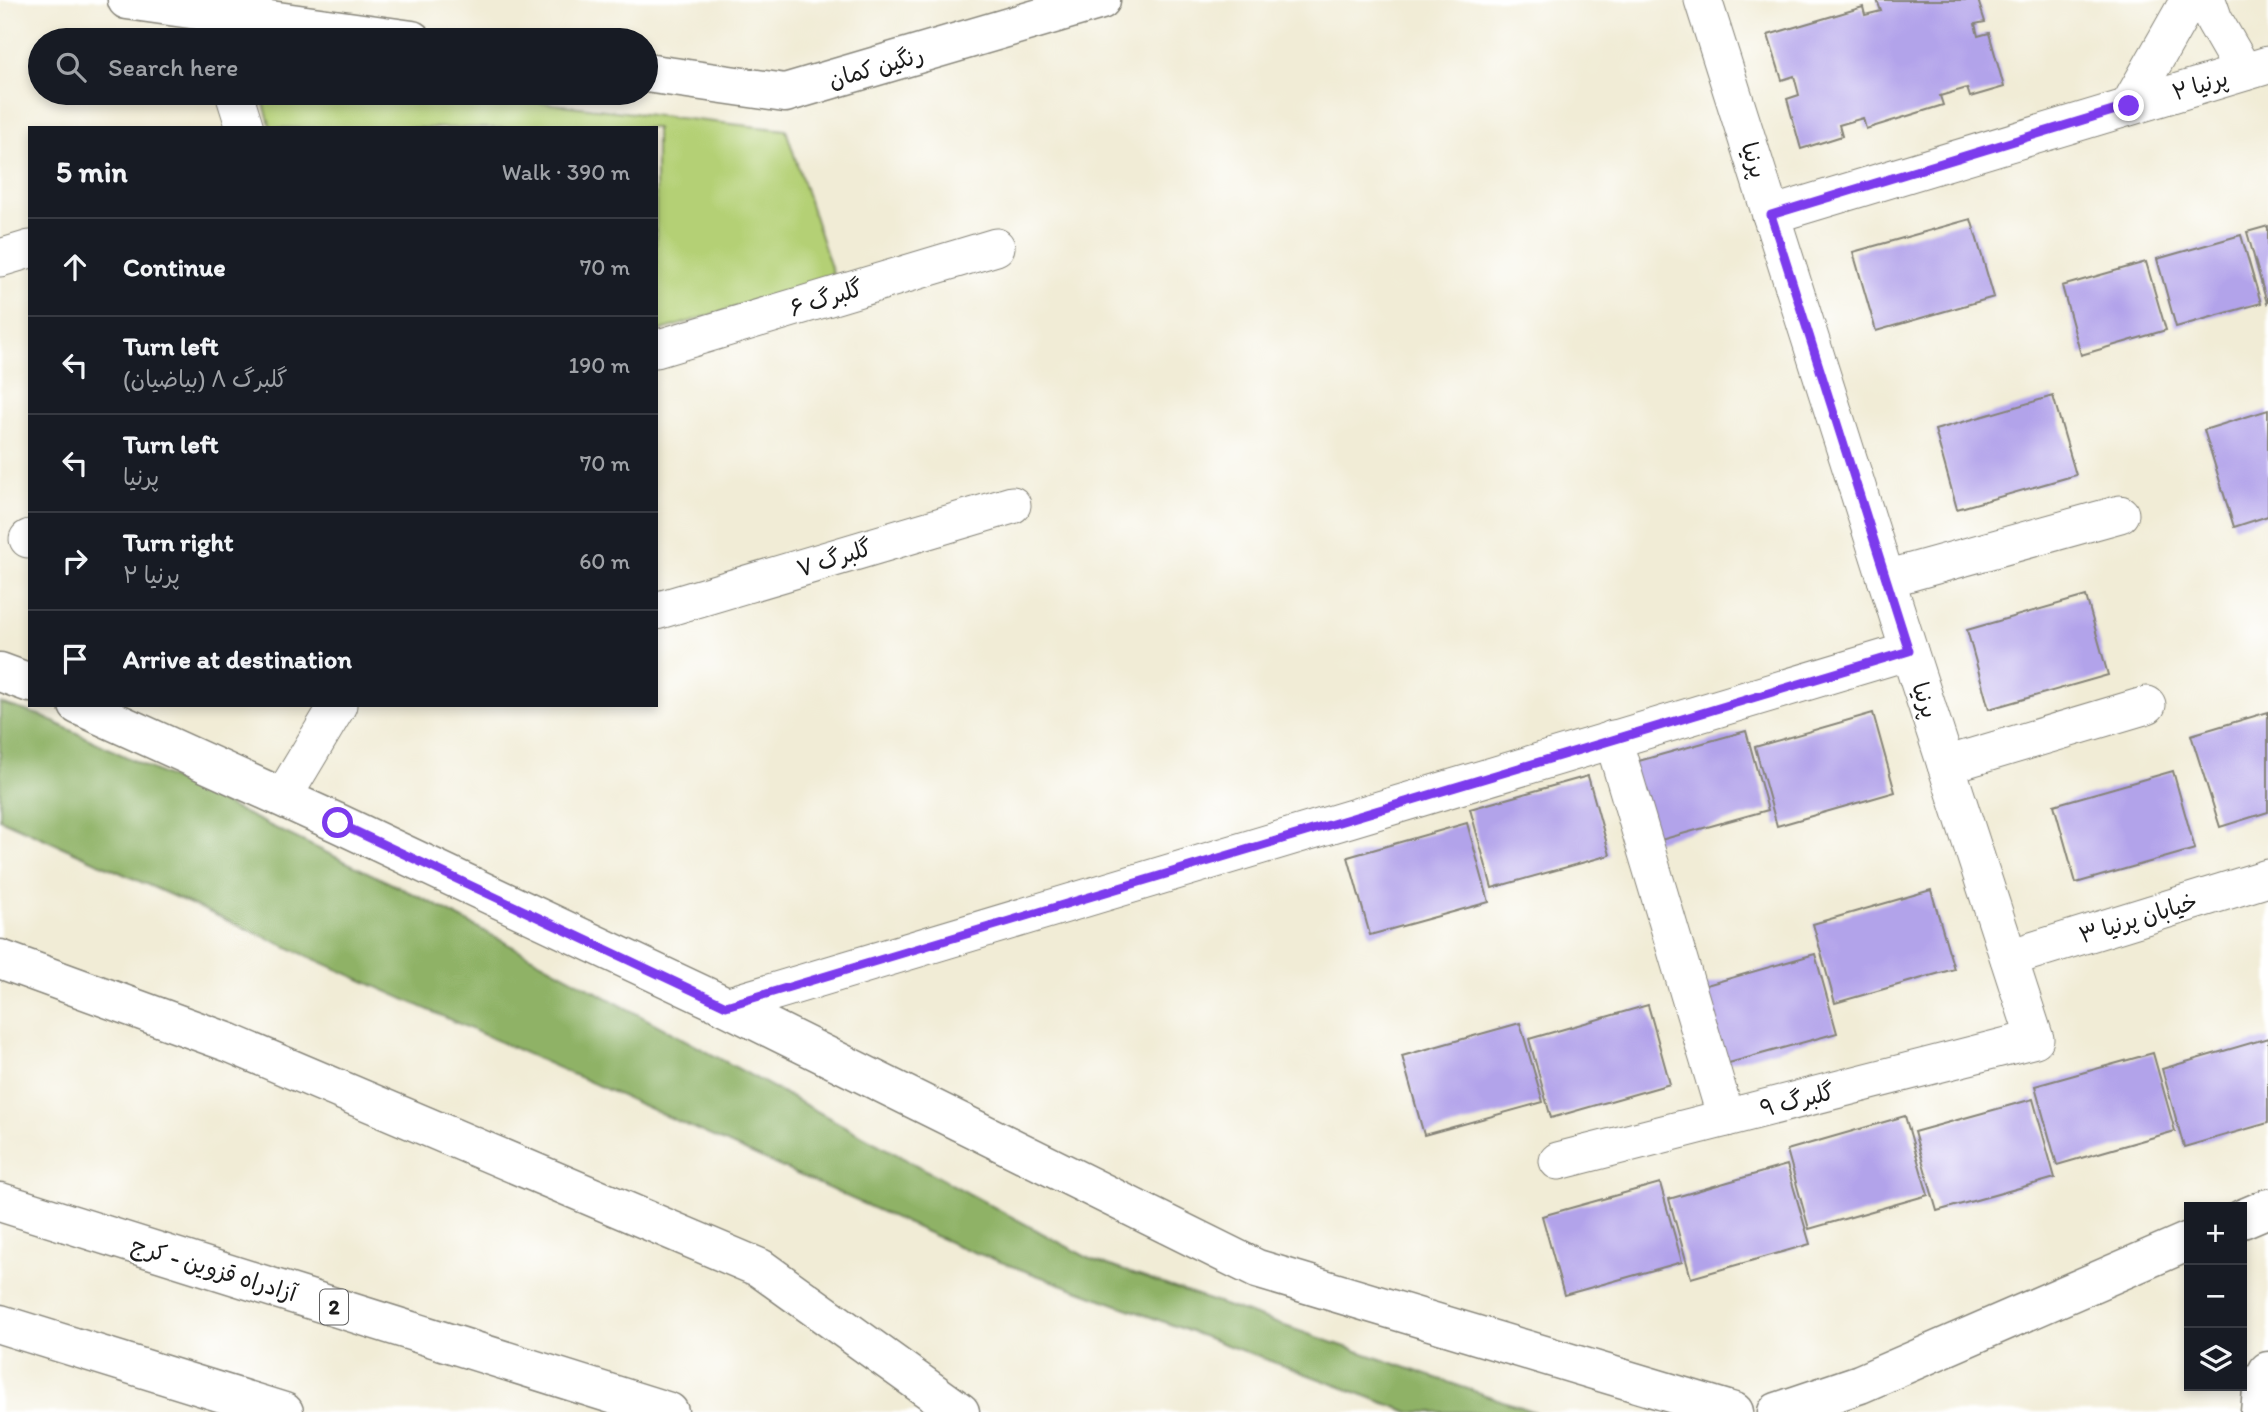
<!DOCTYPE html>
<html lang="en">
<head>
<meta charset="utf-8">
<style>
	body { margin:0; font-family:Itim,"Playpen Sans Arabic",sans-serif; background:#242831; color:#f1f3f6 }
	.controls { position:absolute; right:21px; bottom:21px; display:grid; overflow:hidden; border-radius:0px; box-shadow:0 4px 10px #0003 }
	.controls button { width:63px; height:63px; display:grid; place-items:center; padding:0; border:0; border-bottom:2px solid #363941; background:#171b24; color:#f1f3f6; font:35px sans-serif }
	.stop { position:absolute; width:21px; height:21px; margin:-16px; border:5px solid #7c3aed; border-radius:50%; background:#fff }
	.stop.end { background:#7c3aed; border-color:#fff; box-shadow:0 2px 7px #0008 }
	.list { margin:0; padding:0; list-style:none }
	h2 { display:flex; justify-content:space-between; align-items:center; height:91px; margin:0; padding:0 28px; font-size:30px }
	h2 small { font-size:23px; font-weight:400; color:#9ea1a6 }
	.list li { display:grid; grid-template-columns:46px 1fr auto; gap:21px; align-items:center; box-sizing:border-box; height:98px; padding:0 28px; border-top:2px solid #363941 }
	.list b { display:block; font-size:26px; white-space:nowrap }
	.list p { margin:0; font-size:23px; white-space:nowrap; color:#9ea1a6 }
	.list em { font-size:23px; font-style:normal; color:#9ea1a6 }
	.icon { flex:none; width:38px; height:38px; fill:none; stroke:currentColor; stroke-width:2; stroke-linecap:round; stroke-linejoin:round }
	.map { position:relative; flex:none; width:2268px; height:1412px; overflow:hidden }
	.search { position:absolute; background:#171b24; box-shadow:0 4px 10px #0003; left:28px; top:28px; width:630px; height:77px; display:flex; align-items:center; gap:18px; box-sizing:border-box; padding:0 24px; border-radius:38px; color:#9ea1a6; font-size:26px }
	.panel { position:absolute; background:#171b24; box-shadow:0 4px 10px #0003; left:28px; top:126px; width:630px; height:581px; border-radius:0px }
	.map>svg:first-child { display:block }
	.green { fill:#b4d075; stroke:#687648; stroke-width:2 }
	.forest { fill:#8fb266; stroke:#566741; stroke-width:2 }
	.building { fill:#b2a3ea }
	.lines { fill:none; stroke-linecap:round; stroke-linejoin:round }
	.minor-casing { stroke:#868479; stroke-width:39 }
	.tertiary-casing { stroke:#868479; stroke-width:41 }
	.secondary-casing { stroke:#868479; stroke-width:41 }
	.motorway-casing { stroke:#868479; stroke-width:41 }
	.minor { stroke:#fff; stroke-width:37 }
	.tertiary { stroke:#fff; stroke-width:38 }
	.secondary { stroke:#fff; stroke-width:38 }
	.motorway { stroke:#fff; stroke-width:38 }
	.route { stroke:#7c3aed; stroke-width:9 }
	.labels { text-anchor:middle; stroke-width:5; stroke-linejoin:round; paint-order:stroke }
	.shield { fill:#fff; stroke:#606060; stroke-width:2 }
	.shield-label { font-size:21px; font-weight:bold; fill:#1c1c1c }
	.street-label { font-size:23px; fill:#1c1c1c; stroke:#fff }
</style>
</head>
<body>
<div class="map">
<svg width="2268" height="1412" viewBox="0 0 2268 1412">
	<rect width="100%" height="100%" fill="#fff"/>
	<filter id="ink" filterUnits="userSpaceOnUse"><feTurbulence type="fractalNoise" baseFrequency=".0143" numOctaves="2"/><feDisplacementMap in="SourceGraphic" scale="14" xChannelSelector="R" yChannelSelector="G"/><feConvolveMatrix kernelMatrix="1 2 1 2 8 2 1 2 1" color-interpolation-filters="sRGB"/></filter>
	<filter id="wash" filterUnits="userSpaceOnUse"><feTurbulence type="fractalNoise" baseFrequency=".00686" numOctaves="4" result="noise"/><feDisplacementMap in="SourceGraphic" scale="28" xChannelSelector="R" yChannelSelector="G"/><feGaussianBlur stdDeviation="1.57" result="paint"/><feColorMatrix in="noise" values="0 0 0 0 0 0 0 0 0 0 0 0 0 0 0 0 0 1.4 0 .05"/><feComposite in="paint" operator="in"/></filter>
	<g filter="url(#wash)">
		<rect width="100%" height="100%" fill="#f1ecd6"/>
		<polygon class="green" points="261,93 456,93 786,130 834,277 656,332 656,128 271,128"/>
		<polygon class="forest" points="0,703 39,715 434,904 1090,1259 1535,1412 1409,1412 960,1247 0,819"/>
		<g id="blocks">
			<g class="building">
				<polygon points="1877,0 1978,0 1985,22 1975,24 1978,36 1989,33 2004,87 1970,97 1967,88 1940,96 1943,105 1866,129 1863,118 1839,125 1842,136 1801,149 1787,99 1799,95 1794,76 1782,80 1768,35 1863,7 1865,15 1881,11"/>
				<polygon points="1971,219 1994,297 1876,331 1853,252"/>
				<polygon points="2268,226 2268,302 2267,303 2247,232"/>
				<polygon points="2241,235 2261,303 2176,327 2157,259"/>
				<polygon points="2146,262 2166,330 2081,355 2062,286"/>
				<polygon points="2053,396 2076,475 1957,509 1935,430"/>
				<polygon points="2268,410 2268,516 2234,527 2204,430"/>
				<polygon points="2086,596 2108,675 1989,709 1967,630"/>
				<polygon points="2268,712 2268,812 2220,827 2191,735"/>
				<polygon points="1873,713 1895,792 1777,826 1755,747"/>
				<polygon points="1746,731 1768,810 1650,843 1628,764"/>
				<polygon points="2173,771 2195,849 2076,883 2054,805"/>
				<polygon points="1588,776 1610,855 1492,888 1470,809"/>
				<polygon points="1467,823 1489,902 1370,935 1348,857"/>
				<polygon points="1931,890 1954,969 1835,1003 1813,924"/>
				<polygon points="1815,954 1837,1033 1718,1066 1696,988"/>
				<polygon points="1648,1005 1670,1084 1551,1118 1529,1039"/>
				<polygon points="1520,1023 1543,1102 1424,1135 1402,1056"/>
				<polygon points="2268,1038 2268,1123 2184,1147 2162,1069"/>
				<polygon points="2153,1053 2175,1131 2057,1165 2035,1086"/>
				<polygon points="2033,1099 2055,1178 1937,1211 1914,1132"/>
				<polygon points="1905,1116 1928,1195 1809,1229 1787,1150"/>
				<polygon points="1787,1165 1810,1244 1691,1278 1669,1199"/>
				<polygon points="1660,1183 1682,1262 1564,1295 1542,1216"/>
			</g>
		</g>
	</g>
	<g filter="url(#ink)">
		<use href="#blocks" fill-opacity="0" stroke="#868479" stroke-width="2"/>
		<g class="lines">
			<defs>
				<g id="minor">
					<polyline points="2207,0 2214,20 2244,72"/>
					<polyline points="210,12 219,40"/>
					<polyline points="234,93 245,128"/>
					<polyline points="2129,106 2189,0"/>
					<polyline points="1771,215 2268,65"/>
					<polyline points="0,258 30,249"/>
					<polyline points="656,349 996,247"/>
					<polyline points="28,539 30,538"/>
					<polyline points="1886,579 2120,514"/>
					<polyline points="656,611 1012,505"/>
					<polyline points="1613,739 1726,1118"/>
					<polyline points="1946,765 2147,705"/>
					<polyline points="283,797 338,705"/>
					<polyline points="2009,958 2268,878"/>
					<polyline points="726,1006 1909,651"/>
					<polyline points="1558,1161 2035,1039 1909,651 1703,0"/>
				</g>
				<g id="tertiary">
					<polyline points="127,0 412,40"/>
					<polyline points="646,73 785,93 1101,0"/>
				</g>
				<g id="secondary">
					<polyline points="0,672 30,683"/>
					<polyline points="78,705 338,823 726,1006 1257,1269 1734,1412"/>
					<polyline points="2242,1219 2268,1208"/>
					<polyline points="1777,1412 1860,1384 2189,1241"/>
					<polyline points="2260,1412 2263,1380 2268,1371"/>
				</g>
				<g id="motorway">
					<polyline points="0,959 230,1043 760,1268 960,1412"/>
					<polyline points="0,1202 669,1412"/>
					<polyline points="0,1324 284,1412"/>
				</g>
			</defs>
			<use href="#minor" class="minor-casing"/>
			<use href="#tertiary" class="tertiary-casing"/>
			<use href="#secondary" class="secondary-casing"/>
			<use href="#motorway" class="motorway-casing"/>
			<use href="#minor" class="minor"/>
			<use href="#tertiary" class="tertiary"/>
			<use href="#secondary" class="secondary"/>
			<use href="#motorway" class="motorway"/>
		</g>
	</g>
	<g class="lines" filter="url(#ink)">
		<polyline class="route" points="338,823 726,1006 1909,651 1771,215 2129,106"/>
	</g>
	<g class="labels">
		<rect class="shield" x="320" y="1289.5" width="28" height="35" rx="5"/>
		<g class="shield-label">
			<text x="334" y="1314">2</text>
		</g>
		<g class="street-label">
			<text transform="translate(876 67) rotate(-16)" y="8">رنگین کمان</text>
			<text transform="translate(2200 85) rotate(-16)" y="8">پرنیا ۲</text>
			<text transform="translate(1754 160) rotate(73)" y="8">پرنیا</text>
			<text transform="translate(826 298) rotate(-17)" y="8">گلبرگ ۶</text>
			<text transform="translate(834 558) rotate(-17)" y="8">گلبرگ ۷</text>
			<text transform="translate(1925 700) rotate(72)" y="8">پرنیا</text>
			<text transform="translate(2138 918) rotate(-17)" y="8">خیابان پرنیا ۳</text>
			<text transform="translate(1797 1100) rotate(-14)" y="8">گلبرگ ۹</text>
			<text transform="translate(214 1269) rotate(17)" y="8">آزادراه قزوین - کرج</text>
		</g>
	</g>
</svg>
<div class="controls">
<button>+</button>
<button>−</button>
<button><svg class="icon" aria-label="layers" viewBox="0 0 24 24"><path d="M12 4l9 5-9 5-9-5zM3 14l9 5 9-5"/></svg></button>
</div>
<div class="stop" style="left:338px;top:823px"></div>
<div class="stop end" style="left:2129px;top:106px"></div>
<div class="search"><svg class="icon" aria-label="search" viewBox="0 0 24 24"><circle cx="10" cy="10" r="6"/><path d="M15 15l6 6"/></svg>Search here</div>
<section class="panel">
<h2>5 min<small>Walk · 390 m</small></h2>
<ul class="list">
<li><svg class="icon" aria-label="ahead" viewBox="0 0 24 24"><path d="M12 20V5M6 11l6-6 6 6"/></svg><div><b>Continue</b></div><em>70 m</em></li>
<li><svg class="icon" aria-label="left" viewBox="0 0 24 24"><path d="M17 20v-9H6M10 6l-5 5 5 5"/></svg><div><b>Turn left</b><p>گلبرگ ۸ (بیاضیان)</p></div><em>190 m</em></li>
<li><svg class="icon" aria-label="left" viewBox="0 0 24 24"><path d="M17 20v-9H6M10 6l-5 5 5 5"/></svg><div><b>Turn left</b><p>پرنیا</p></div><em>70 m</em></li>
<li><svg class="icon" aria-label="right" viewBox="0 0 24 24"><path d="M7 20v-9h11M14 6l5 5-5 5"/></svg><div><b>Turn right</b><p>پرنیا ۲</p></div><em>60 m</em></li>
<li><svg class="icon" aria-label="arrive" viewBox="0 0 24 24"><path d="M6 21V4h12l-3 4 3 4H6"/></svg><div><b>Arrive at destination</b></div></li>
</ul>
</section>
</div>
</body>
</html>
